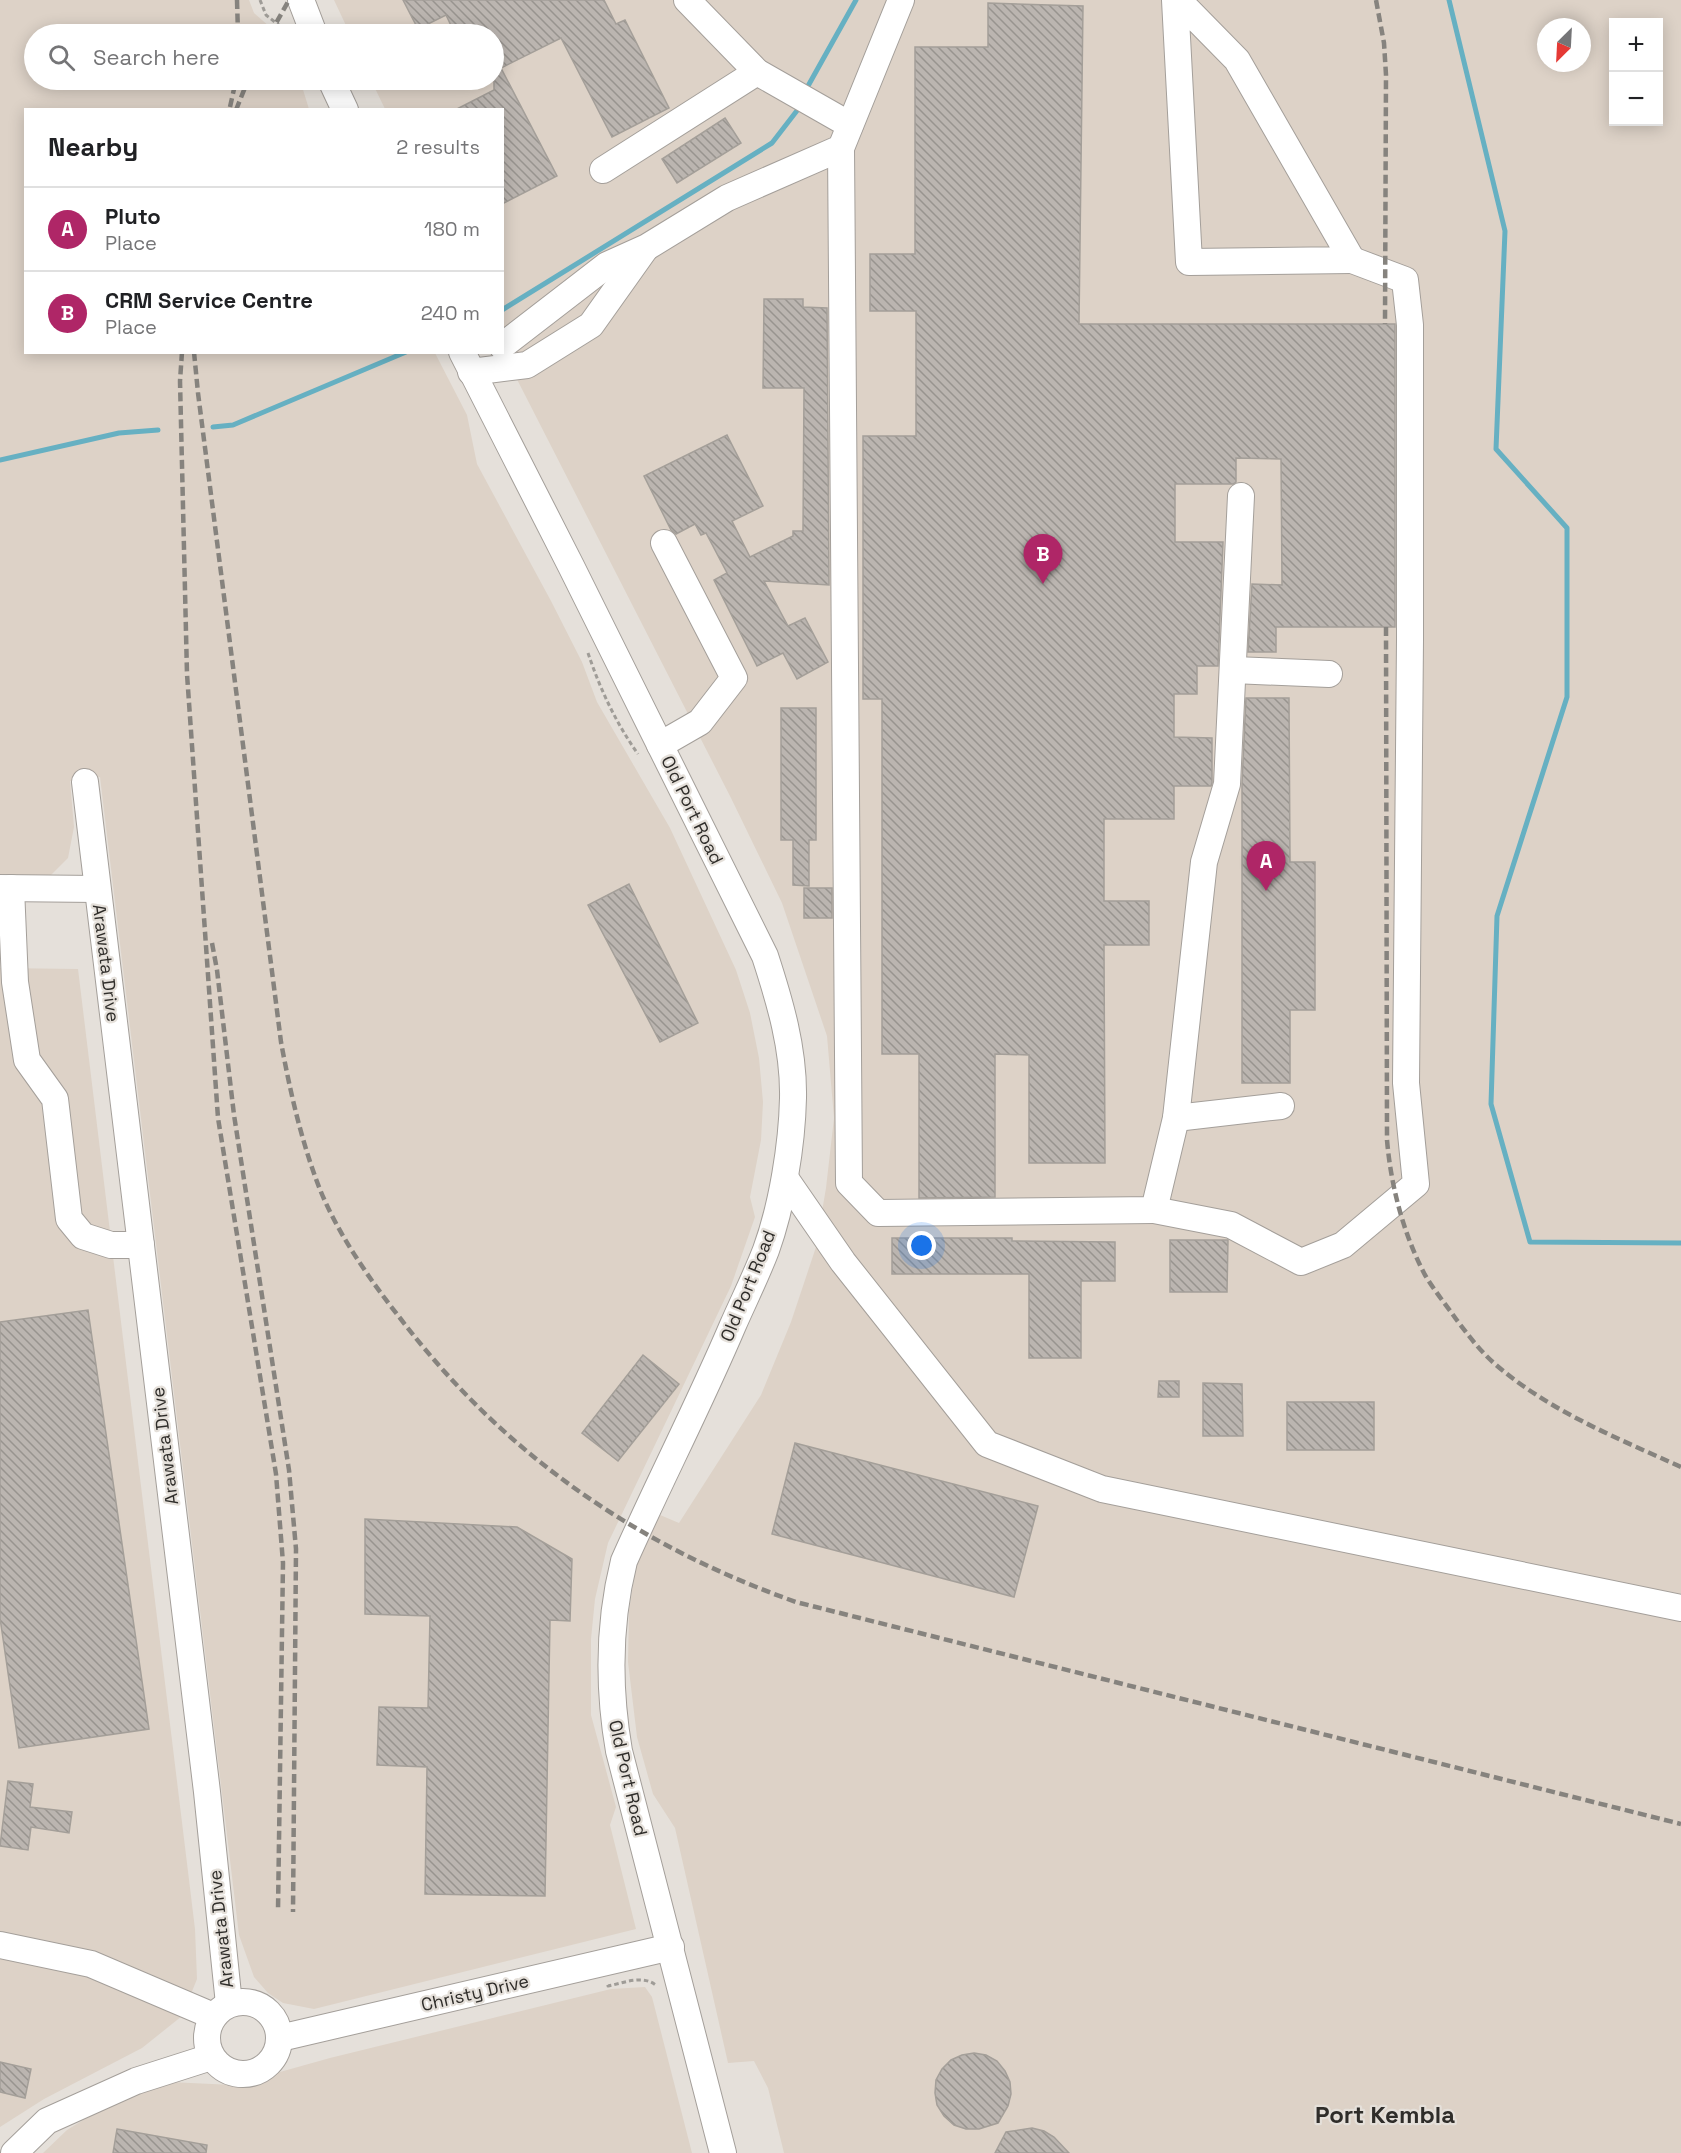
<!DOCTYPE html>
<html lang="en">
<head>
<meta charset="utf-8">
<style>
	body { margin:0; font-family:"Space Grotesk",sans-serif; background:#f6f6f6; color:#202124 }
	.controls { position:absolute; right:18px; top:18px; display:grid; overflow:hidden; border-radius:0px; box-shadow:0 3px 15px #0003 }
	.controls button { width:54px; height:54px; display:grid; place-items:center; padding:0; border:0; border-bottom:2px solid #e0e0e0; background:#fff; color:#202124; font:30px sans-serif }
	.compass { position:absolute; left:1537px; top:18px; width:54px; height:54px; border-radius:50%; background:#fff; box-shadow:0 3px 15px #0003; rotate:204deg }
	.you { position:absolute; left:922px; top:1246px; width:21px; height:21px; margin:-15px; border:4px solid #fff; border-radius:50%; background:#1a73e8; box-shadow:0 0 0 9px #1a73e833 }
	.badge { display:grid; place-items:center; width:39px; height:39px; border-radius:50%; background:#af2667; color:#fff; font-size:20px; font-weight:700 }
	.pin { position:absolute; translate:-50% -50px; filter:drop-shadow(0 2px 3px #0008) }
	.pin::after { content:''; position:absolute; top:32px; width:21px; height:18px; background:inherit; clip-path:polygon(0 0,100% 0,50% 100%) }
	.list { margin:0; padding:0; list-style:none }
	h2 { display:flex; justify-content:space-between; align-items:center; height:78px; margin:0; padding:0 24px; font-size:26px }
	h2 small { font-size:20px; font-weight:400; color:#757577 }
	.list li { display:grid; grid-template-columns:39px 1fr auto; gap:18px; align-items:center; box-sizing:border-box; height:84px; padding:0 24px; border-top:2px solid #e0e0e0 }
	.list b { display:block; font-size:22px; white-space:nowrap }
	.list p { margin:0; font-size:20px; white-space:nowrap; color:#757577 }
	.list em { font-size:20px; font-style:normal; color:#757577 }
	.icon { flex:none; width:33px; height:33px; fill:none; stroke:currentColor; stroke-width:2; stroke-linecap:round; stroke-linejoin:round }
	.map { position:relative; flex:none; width:1681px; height:2153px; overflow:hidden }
	.search { position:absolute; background:#fff; box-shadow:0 3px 15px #0003; left:24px; top:24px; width:480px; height:66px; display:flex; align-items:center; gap:15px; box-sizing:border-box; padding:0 21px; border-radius:33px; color:#757577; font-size:22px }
	.panel { position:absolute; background:#fff; box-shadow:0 3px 15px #0003; left:24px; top:108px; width:480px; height:246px; border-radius:0px }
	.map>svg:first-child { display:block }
	.built { fill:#ddd2c7; fill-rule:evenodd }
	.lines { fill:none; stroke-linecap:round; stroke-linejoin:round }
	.stream { stroke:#66b0c2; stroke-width:5 }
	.building { fill:url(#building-back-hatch); stroke:#a49f99; stroke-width:1.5 }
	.minor-casing { stroke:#a49f9a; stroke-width:28 }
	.path { stroke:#9f9c97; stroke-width:3; stroke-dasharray:4.5 3; stroke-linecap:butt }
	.minor { stroke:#fff; stroke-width:26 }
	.rail { stroke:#86837e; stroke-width:4.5; stroke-dasharray:9 4.5; stroke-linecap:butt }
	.labels { text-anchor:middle; stroke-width:4.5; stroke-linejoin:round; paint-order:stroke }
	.street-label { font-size:18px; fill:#2f2d2a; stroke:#e5e0da }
	.district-label { font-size:24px; font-weight:bold; fill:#2f2d2a; stroke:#e5e0da }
</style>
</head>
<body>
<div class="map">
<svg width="1681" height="2153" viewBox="0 0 1681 2153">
	<defs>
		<pattern id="building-back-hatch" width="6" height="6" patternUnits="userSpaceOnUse" patternTransform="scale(1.5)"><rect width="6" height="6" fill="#bbb5b0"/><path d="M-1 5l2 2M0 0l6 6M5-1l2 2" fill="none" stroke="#98948f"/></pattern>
	</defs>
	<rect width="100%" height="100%" fill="#e5e0da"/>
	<g class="built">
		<polygon points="0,0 249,0 254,13 278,34 34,34 34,80 300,80 309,109 26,110 26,352 435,353 467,415 477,464 551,601 582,662 597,702 670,828 736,970 750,1013 759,1058 763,1102 761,1140 750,1197 755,1217 731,1286 608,1543 595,1599 591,1639 591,1715 616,1807 610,1825 636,1929 314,2009 283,2003 268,1993 254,1977 239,1935 100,777 70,781 74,827 68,858 50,876 22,880 0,880"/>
		<path d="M 334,0 L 1681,0 L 1681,2153 L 784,2153 L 768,2088 L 754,2061 L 728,2063 L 675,1828 L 653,1794 L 637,1737 L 628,1662 L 629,1611 L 636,1565 L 643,1546 L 660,1515 L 679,1523 L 761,1395 L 791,1322 L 816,1247 L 826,1188 L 834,1118 L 827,1036 L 782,903 L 731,798 L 503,352 L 502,110 L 385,109 L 371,80 L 494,80 L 494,34 L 350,34 ZM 1614,22 L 1658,22 L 1658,122 L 1614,122 ZM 1546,27 L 1582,27 L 1582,63 L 1546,63 Z"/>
		<polygon points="0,968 78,969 195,1929 197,1979 182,2016 142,2048 44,2099 0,2127"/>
		<polygon points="645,1987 652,1997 692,2153 43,2153 67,2130 119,2098 170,2082 233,2085 330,2058 611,1989"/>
	</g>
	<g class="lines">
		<g class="stream">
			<polyline points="1449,0 1505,231 1496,449 1567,528 1567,697 1497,916 1491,1104 1530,1242 1681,1243"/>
			<polyline points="808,86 856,0"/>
			<polyline points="502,310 772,143 799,108"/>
			<polyline points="213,427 233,425 406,352"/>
			<polyline points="0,460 119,433 158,430"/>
		</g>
	</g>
	<g class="building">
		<polygon points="403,0 604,0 616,24 625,20 669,108 612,137 561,38 501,68 557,176 502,204 502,110 455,110 494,90 494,34 455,34 446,15 418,29"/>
		<polygon points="988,3 1083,6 1079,324 1395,324 1395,627 1276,627 1276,652 1248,652 1252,584 1282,585 1281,459 1236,458 1236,482 1233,484 1175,484 1175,542 1223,542 1218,666 1197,666 1197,694 1174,694 1174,737 1212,738 1212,783 1211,786 1174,786 1174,819 1104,819 1104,901 1149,901 1149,945 1104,945 1105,1163 1029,1163 1029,1055 995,1054 995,1197 919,1198 919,1054 882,1054 882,699 863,699 863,436 916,436 916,311 870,311 870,254 915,254 915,47 988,47"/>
		<polygon points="725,118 741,143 677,183 662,159"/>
		<polygon points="764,299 803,299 803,307 827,308 829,585 764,581 788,626 805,618 828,662 797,679 783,653 757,666 714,580 727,573 706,533 701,535 695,524 676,534 671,530 644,476 727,435 763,506 732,521 750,557 793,536 793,531 803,531 804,388 763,388"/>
		<polygon points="1246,698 1289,698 1290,862 1315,862 1315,1010 1290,1010 1290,1083 1242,1083 1242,783"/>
		<polygon points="781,708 816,708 816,840 809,840 809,886 793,885 793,840 781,840"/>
		<polygon points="629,884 698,1023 660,1042 588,905"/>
		<rect x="804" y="888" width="28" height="30"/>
		<polygon points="892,1238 1012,1238 1012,1241 1115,1242 1115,1281 1081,1281 1081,1358 1029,1358 1029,1274 892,1274"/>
		<polygon points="1170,1240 1228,1240 1227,1292 1170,1292"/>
		<polygon points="88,1310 149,1729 19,1748 0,1618 0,1322"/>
		<polygon points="643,1355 679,1384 618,1461 582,1433"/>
		<polygon points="1159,1381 1179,1381 1179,1397 1158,1397"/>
		<polygon points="1203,1383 1242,1384 1243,1436 1203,1436"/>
		<rect x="1287" y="1402" width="87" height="48"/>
		<polygon points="795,1443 1038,1506 1014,1597 772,1534"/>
		<polygon points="365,1519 517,1527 572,1559 570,1621 550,1620 545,1896 425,1894 427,1767 377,1765 379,1707 428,1708 430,1616 365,1614"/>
		<polygon points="8,1781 33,1784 30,1807 72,1812 69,1833 31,1827 28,1850 0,1846"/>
		<polygon points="974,2053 986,2055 997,2061 1005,2071 1010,2082 1011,2094 1008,2106 998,2123 979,2129 966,2129 954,2125 944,2116 937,2105 935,2093 936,2080 942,2069 951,2060 962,2055"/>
		<polygon points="0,2062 31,2069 25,2098 0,2092"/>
		<polygon points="1032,2128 1044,2131 1054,2137 1069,2153 995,2153 1006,2132"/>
		<polygon points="117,2129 207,2145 206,2153 113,2153"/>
	</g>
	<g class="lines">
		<defs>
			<g id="minor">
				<polyline points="301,0 314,34"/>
				<polyline points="687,0 757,72 850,125"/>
				<polyline points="1175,0 1189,262 1352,260 1237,60 1178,0"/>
				<polyline points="331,80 345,110"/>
				<polyline points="841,148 849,1183 878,1213 1154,1210 1176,1118 1204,862 1227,784 1241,496"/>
				<polyline points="603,170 757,72"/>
				<polyline points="502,346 607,265 647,247 727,198 841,148 901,0"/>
				<path d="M 462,352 L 571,566 L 765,956 C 780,1002 794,1049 793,1098 C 792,1145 782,1206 766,1250 C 756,1276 744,1300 733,1325 C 699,1405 659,1482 624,1561 C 608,1625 608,1687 619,1751 L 723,2153"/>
				<polyline points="471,372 527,365 591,325 645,249"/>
				<polyline points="1233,670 1329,674"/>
				<polyline points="660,745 700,722 734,678 664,543"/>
				<polyline points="85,782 207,1792 229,2004"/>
				<polyline points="0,888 97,889"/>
				<polyline points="11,888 15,982 27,1060 55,1099 69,1219 83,1236 111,1245 141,1245"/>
				<polyline points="1176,1118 1281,1106"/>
				<polyline points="785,1178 843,1262 987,1444 1102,1489 1681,1608"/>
				<polyline points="1154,1210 1231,1225 1301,1262 1343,1245 1416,1184 1406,1083 1410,640 1410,325 1405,280 1352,260"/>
				<polyline points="0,1945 91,1964 213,2016"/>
				<circle cx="243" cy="2038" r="36"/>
				<polyline points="280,2038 671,1947"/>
				<polyline points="14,2153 47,2121 136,2081 211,2057"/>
			</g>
		</defs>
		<use href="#minor" class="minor-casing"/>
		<g class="path">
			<polyline points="260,0 266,15 280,26 286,34"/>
			<path d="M 588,653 C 600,689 616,723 638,754"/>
			<path d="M 608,1985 L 608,1986 C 624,1983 643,1974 657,1986"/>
		</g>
		<use href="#minor" class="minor"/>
		<g class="rail">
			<polyline points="237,0 238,34"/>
			<polyline points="1376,0 1384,43 1386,75 1385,324"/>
			<polyline points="270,34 289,0"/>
			<polyline points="230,107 236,80"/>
			<polyline points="236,110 248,80"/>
			<polyline points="182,352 180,381 187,674 218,1118 276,1474 283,1563 278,1911"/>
			<path d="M 194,352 L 198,393 L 281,1042 C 290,1091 301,1140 319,1187 C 337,1233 370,1280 400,1318 C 504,1454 635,1545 796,1602 L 1681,1824"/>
			<path d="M 1386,627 L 1387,1140 C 1391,1186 1403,1233 1425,1275 C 1434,1290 1446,1305 1456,1319 C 1468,1335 1480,1351 1495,1364 C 1549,1411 1617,1438 1681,1467"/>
			<polyline points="212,943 217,970 234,1115 289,1470 296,1549 293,1912"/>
		</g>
	</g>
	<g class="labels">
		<g class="street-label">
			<text transform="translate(692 810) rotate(64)" y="6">Old Port Road</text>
			<text transform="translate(106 963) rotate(83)" y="6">Arawata Drive</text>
			<text transform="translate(748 1286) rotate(-68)" y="6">Old Port Road</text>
			<text transform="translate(165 1446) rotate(-97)" y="6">Arawata Drive</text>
			<text transform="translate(628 1778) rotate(77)" y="6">Old Port Road</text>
			<text transform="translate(221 1929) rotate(-96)" y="6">Arawata Drive</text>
			<text transform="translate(475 1993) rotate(-13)" y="6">Christy Drive</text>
		</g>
		<g class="district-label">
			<text x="1385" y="2123">Port Kembla</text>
		</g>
	</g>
</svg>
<div class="controls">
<button>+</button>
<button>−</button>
</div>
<svg class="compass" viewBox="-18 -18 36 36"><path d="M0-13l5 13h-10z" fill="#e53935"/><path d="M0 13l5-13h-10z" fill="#757577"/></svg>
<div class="you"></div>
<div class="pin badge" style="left:1266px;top:891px">A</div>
<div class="pin badge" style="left:1043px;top:584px">B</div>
<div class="search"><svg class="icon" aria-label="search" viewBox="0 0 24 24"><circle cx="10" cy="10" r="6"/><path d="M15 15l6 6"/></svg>Search here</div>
<section class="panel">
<h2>Nearby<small>2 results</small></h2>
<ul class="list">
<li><span class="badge">A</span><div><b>Pluto</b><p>Place</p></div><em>180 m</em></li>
<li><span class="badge">B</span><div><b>CRM Service Centre</b><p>Place</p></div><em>240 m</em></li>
</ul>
</section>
</div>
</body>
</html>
